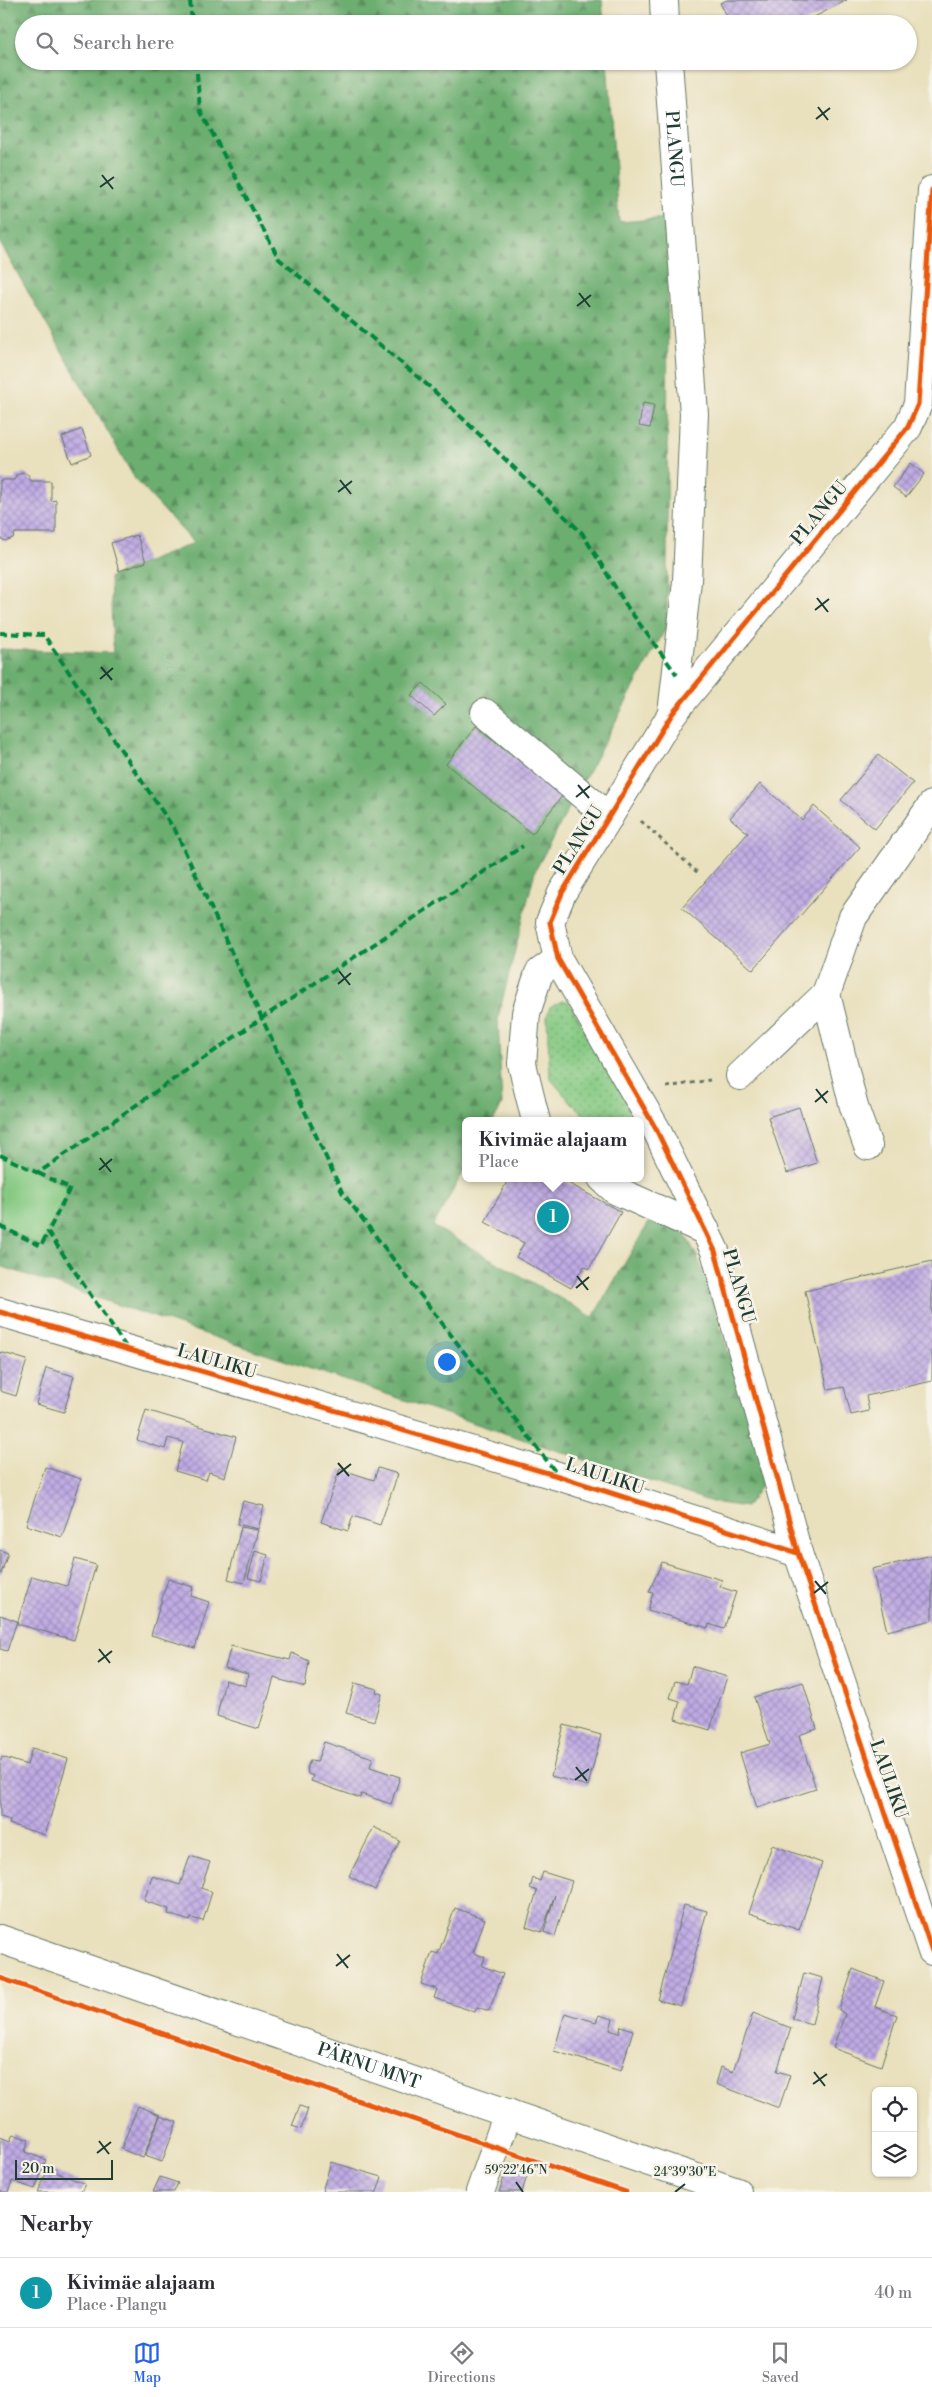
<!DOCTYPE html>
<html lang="en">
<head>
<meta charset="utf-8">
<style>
	body { margin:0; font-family:"Libre Bodoni",serif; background:#f7f7f7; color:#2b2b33 }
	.controls { position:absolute; right:15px; bottom:15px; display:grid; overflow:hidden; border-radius:8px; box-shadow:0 1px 4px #0004 }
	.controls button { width:45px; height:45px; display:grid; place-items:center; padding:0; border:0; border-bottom:1px solid #e1e1e2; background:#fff; color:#2b2b33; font:25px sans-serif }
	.scale { position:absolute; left:15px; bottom:12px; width:98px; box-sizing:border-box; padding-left:5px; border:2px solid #1f3d34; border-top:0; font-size:14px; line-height:18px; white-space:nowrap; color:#1f3d34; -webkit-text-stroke:4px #f7f3e8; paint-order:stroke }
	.you { position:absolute; left:446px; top:1361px; width:18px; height:18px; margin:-12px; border:4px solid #fff; border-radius:50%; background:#1a73e8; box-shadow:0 0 0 8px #1a73e833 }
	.badge { display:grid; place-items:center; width:32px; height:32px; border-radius:50%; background:#2563eb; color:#fff; font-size:16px; font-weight:700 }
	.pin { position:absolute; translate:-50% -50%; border:2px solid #fff; box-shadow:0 1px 5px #0006 }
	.popup { position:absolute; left:462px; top:1117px; width:182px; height:65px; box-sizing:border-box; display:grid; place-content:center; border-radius:8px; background:#fff; filter:drop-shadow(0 1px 4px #0005); font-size:16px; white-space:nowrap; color:#7c7c81 }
	.popup b { font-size:19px; color:#2b2b33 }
	.popup::after { content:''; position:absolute; left:50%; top:100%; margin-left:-10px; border:10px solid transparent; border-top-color:#fff }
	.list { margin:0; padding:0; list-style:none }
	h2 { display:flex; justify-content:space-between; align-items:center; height:65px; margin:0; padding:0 20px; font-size:21px }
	h2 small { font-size:16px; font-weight:400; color:#7c7c81 }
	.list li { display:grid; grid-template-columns:32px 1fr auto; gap:15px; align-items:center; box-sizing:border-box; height:70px; padding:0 20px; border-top:1px solid #e1e1e2 }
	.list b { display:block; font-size:19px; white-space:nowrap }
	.list p { margin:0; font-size:16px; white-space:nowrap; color:#7c7c81 }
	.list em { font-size:16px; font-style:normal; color:#7c7c81 }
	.icon { flex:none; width:28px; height:28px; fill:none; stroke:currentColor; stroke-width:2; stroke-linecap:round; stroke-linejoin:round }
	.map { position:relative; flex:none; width:932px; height:2192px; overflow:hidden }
	.search { position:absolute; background:#fff; box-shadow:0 1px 4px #0004; left:15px; right:15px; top:15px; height:55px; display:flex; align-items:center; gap:12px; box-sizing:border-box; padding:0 18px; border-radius:28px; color:#7c7c81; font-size:19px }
	.sheet { height:135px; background:#fff }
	nav { display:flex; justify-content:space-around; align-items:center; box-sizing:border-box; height:70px; border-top:1px solid #e1e1e2; background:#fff; font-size:14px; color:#7c7c81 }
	nav a { display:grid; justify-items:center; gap:2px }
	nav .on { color:#2563eb }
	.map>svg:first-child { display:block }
	.grass { fill:url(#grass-dots); stroke:#52835b }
	.forest { fill:url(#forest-firs); stroke:#467552 }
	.pitch { fill:#85c982; stroke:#52835b }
	.building { fill:url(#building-cross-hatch) }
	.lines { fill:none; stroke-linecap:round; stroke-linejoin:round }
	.minor-casing { stroke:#667664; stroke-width:30 }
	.major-casing { stroke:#667664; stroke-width:30 }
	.path { stroke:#667664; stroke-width:3; stroke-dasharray:4 4; stroke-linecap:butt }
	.minor { stroke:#fff; stroke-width:28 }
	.major { stroke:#fff; stroke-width:28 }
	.quiet { stroke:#00873e; stroke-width:4; stroke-dasharray:8 4; stroke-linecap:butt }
	.cycleway-casing { stroke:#f7f3e8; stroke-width:8 }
	.cycleway { stroke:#e8590c; stroke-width:5 }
	.ticks { fill:none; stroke:#1f3d34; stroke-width:2 }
	.labels { text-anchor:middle; stroke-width:5; stroke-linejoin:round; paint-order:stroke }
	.street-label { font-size:18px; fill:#1f3d34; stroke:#f7f3e8 }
	.ticks-label { font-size:12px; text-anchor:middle; fill:#1f3d34; stroke:#f7f3e8; stroke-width:5; stroke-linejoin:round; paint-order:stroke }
</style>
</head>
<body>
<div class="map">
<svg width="932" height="2192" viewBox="0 0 932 2192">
	<defs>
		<pattern id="grass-dots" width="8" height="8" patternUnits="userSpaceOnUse" patternTransform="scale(1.25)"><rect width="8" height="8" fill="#85c982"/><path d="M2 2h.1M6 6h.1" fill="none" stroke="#6ca46b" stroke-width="1.8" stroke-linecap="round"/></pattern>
		<pattern id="forest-firs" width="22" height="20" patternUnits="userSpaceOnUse" patternTransform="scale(1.25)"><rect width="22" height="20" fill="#6cad70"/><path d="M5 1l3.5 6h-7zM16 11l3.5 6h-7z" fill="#588e5d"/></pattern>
		<pattern id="building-cross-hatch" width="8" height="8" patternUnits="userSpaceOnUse" patternTransform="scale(1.25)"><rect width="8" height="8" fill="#c0abe4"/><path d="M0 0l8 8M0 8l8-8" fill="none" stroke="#9b8cba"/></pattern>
	</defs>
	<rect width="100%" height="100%" fill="#f7f3e8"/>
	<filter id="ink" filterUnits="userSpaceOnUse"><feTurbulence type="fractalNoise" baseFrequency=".02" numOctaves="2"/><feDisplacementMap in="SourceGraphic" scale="10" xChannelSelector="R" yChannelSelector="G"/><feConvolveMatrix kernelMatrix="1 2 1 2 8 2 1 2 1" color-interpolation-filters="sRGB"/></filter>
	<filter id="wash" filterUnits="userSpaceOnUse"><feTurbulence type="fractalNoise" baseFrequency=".0096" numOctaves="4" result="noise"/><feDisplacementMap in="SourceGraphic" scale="20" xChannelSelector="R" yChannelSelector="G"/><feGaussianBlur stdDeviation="1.12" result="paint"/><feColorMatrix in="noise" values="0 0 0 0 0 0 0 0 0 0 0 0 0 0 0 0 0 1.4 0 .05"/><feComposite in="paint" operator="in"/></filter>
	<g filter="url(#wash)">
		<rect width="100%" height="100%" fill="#e9e0bd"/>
		<polygon class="grass" points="562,1001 568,1001 639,1121 592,1121 572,1104 550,1078 547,1017 550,1007"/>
		<path class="forest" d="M 0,0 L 602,0 L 604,24 L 24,24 L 24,61 L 607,61 L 619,222 L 668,218 L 667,626 L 535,871 L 498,1018 L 502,1105 L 493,1121 L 466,1121 L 465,1169 L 433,1226 L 593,1317 L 649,1222 C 681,1219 684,1233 698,1258 L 768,1476 L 746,1507 L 712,1502 L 0,1266 L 0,649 L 113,653 L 110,577 L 194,543 L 135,479 L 0,243 Z"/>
		<polygon class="pitch" points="0,1154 70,1188 41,1246 0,1226"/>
		<g id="blocks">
			<g class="building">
				<polygon points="727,0 847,0 801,24 731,24 720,3"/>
				<polygon points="643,403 654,405 650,428 639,426"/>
				<polygon points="82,429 91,455 72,463 62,437"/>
				<polygon points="911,463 924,474 906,497 893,487"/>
				<polygon points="24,473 28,475 31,481 51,481 51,501 56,500 56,533 15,533 13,538 5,541 0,538 0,480 14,480 17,475"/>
				<polygon points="137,535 146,562 119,571 111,543"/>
				<polygon points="423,683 446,704 434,716 411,695"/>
				<polygon points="476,726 563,795 532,834 446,764"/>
				<polygon points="878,755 913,783 875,829 841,800"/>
				<polygon points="760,784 802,820 814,806 860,847 753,970 682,908 748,833 730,818"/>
				<polygon points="799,1107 817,1163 787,1173 768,1117"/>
				<polygon points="509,1178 559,1178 621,1212 589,1269 584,1266 571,1288 516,1257 524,1243 485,1222"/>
				<polygon points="932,1261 932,1381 866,1396 869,1411 851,1415 844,1387 828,1390 805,1291"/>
				<polygon points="0,1352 27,1360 16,1396 0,1391"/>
				<polygon points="46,1368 74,1376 64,1412 36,1404"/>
				<polygon points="146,1410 236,1437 225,1477 209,1472 206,1480 175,1471 183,1442 168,1438 165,1449 137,1440"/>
				<polygon points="45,1467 81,1479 62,1537 26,1525"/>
				<polygon points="378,1468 398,1474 380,1525 353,1516 348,1531 321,1522 340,1469 374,1480"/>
				<polygon points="243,1501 264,1506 258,1529 237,1524"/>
				<polygon points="241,1527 258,1530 244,1583 228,1579"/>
				<polygon points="0,1550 8,1553 0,1577"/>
				<polygon points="255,1551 268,1555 261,1581 248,1578"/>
				<polygon points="932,1555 932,1620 887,1631 872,1569"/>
				<polygon points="75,1559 96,1565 74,1640 17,1624 32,1576 67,1586"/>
				<polygon points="662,1562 722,1580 720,1587 736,1592 724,1629 709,1624 708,1628 648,1610 653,1593 649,1592"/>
				<polygon points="168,1579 193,1587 191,1596 209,1602 195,1648 151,1635"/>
				<polygon points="0,1615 17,1621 7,1651 0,1649"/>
				<polygon points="231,1646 290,1660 292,1653 309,1661 305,1687 274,1678 259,1729 217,1716 225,1680 246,1686 248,1674 225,1668"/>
				<polygon points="692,1666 727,1677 710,1730 675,1719 680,1701 670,1698 675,1681 687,1684"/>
				<polygon points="803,1682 817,1729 799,1735 816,1789 757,1808 740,1753 770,1744 754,1697"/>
				<polygon points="355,1683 377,1689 376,1692 382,1694 374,1721 346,1713"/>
				<polygon points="564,1725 601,1735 588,1786 551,1776"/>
				<polygon points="324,1742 373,1758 370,1767 400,1777 391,1804 361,1794 360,1798 311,1781 313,1776 308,1774 307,1767 310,1761 317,1762"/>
				<polygon points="32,1748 68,1759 45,1835 9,1824 10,1820 0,1817 0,1763 2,1757 27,1765"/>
				<polygon points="374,1827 400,1841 375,1890 349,1876"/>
				<polygon points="772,1845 822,1863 799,1930 749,1913"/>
				<polygon points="190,1856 210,1862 201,1888 212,1892 203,1921 191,1918 190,1921 168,1914 169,1909 144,1901 152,1876 180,1885"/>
				<polygon points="543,1872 572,1881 555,1936 544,1932 555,1895 542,1932 526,1927 537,1891 530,1888 533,1878 540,1881"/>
				<polygon points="684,1905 707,1911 681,2006 658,2000"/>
				<polygon points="455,1908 485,1919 473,1953 485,1957 482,1966 503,1974 489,2011 477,2007 475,2012 434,1998 437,1989 421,1984 432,1952 438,1954"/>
				<polygon points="853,1969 884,1981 875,2007 897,2015 881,2066 833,2048 845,2014 839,2010"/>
				<polygon points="804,1973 823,1978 812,2024 792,2019"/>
				<polygon points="565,2013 596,2022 599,2015 613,2019 610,2030 619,2033 621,2026 633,2030 621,2071 554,2051"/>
				<polygon points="753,2013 791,2028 777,2071 790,2075 779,2108 716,2084 721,2067 733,2072"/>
				<polygon points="138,2106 160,2115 143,2158 121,2149"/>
				<polygon points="300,2106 308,2109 301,2129 292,2126"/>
				<polygon points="160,2116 177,2122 162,2162 145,2156"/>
				<polygon points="13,2134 29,2140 25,2152 46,2160 35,2189 12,2181 8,2192 0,2192 0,2137 10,2141"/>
				<polygon points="331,2162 382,2177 377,2192 322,2192"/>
				<polygon points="509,2163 529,2170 522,2192 499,2192"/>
				<polygon points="48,2169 85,2184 81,2192 38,2192"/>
				<polygon points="160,2177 178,2183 174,2192 153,2192"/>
			</g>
		</g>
	</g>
	<g filter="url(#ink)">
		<use href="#blocks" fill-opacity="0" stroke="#667664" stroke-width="1"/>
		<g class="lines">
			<defs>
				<g id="minor">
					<polyline points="664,0 665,24"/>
					<path id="s1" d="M 668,61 L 694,414 L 687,581 L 672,714"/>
					<polyline points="485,713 609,817"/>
					<polyline points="740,1076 826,994"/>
					<polyline points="536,1121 522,1064 526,1013 539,973 558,959"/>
					<polyline points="868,1146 854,1107 826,994 853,917 932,805"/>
					<polyline points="602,1178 615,1190 706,1231"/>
					<polyline points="0,1312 558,1476 798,1553 932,1951"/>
					<polyline points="798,1553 715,1251 656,1129 558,959 550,922 562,893 672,714 908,427 918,404 932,190"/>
					<polyline points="480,2192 508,2113"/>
				</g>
				<g id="major">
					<path id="s2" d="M 0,1939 L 737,2192"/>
				</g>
			</defs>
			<use href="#minor" class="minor-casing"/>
			<use href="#major" class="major-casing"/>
			<g class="path">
				<polyline points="641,821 698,873"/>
				<polyline points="667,1087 710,1080"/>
			</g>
			<use href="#minor" class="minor"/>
			<use href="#major" class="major"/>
			<g class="quiet">
				<polyline points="190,0 192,24"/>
				<polyline points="196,61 200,110 279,259 432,389 582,533 628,608 677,675"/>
				<polyline points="0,633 44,635 176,832 342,1192 557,1474"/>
				<polyline points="0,1155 38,1173 262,1018 523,846"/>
				<polyline points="38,1173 70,1188 48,1232 128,1350"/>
				<polyline points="0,1226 41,1246 48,1232"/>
			</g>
			<defs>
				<g id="cycleway">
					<polyline points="0,1312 558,1476 798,1553 932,1951"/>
					<polyline points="798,1553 715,1251 656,1129 558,959 550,922 562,893 672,714 908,427 918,404 932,190"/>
					<polyline points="0,1978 626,2192"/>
				</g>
			</defs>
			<use href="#cycleway" class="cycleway-casing"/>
			<use href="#cycleway" class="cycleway"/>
		</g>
	</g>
	<path class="ticks" d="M 818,107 L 828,120M 816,119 L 830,108M 102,175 L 113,189M 100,187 L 114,177M 579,293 L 590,307M 577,306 L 591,295M 340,480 L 351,494M 338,492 L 352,481M 817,598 L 828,612M 815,610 L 829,599M 101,667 L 112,680M 100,679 L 113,668M 578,785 L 589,798M 576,797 L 590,786M 339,971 L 350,985M 338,984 L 351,973M 816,1089 L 827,1103M 815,1102 L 828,1091M 100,1158 L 111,1172M 99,1170 L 112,1159M 577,1276 L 588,1290M 576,1288 L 589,1277M 338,1463 L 349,1476M 337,1475 L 351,1464M 815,1581 L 826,1594M 814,1593 L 828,1582M 99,1649 L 110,1663M 98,1662 L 112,1651M 576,1767 L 587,1781M 575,1780 L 589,1769M 337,1954 L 348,1968M 336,1966 L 350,1955M 814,2072 L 825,2086M 813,2084 L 827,2074M 99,2141 L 109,2154M 97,2153 L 111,2142M 516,2182 L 523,2192M 675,2192 L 685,2184"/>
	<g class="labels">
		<g class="street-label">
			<text dy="6" stroke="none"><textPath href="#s1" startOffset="88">PLANGU</textPath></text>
			<text transform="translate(819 513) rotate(-50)" y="6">PLANGU</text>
			<text transform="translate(578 840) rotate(-58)" y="6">PLANGU</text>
			<text transform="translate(739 1286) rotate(74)" y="6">PLANGU</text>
			<text transform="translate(217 1361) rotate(16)" y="6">LAULIKU</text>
			<text transform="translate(605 1476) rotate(18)" y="6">LAULIKU</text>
			<text transform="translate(889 1779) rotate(71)" y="6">LAULIKU</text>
			<text dy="6" stroke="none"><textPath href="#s2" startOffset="390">PÄRNU MNT</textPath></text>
		</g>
	</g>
	<g class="ticks-label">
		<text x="516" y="2174">59°22'46"N</text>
		<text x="685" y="2176">24°39'30"E</text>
	</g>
</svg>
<div class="controls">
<button><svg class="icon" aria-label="locate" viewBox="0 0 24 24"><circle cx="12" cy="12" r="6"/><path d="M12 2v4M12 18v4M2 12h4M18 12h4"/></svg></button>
<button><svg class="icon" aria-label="layers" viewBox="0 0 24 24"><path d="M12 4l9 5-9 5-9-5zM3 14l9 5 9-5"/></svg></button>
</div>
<div class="scale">20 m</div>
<div class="you"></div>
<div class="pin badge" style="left:553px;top:1217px;background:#0f9aa8">1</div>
<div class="popup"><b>Kivimäe alajaam</b>Place</div>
<div class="search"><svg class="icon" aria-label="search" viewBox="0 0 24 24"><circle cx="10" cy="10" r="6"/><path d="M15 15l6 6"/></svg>Search here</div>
</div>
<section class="sheet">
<h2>Nearby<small></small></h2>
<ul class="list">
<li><span class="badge" style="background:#0f9aa8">1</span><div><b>Kivimäe alajaam</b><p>Place · Plangu</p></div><em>40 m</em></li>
</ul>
</section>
<nav>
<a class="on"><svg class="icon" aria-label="map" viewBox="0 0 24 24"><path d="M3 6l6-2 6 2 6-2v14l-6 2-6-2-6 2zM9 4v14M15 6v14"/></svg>Map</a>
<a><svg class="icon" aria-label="directions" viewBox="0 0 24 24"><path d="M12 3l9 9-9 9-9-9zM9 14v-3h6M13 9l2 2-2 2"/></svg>Directions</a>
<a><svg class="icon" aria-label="saved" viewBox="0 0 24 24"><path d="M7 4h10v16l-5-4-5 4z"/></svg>Saved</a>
</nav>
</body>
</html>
